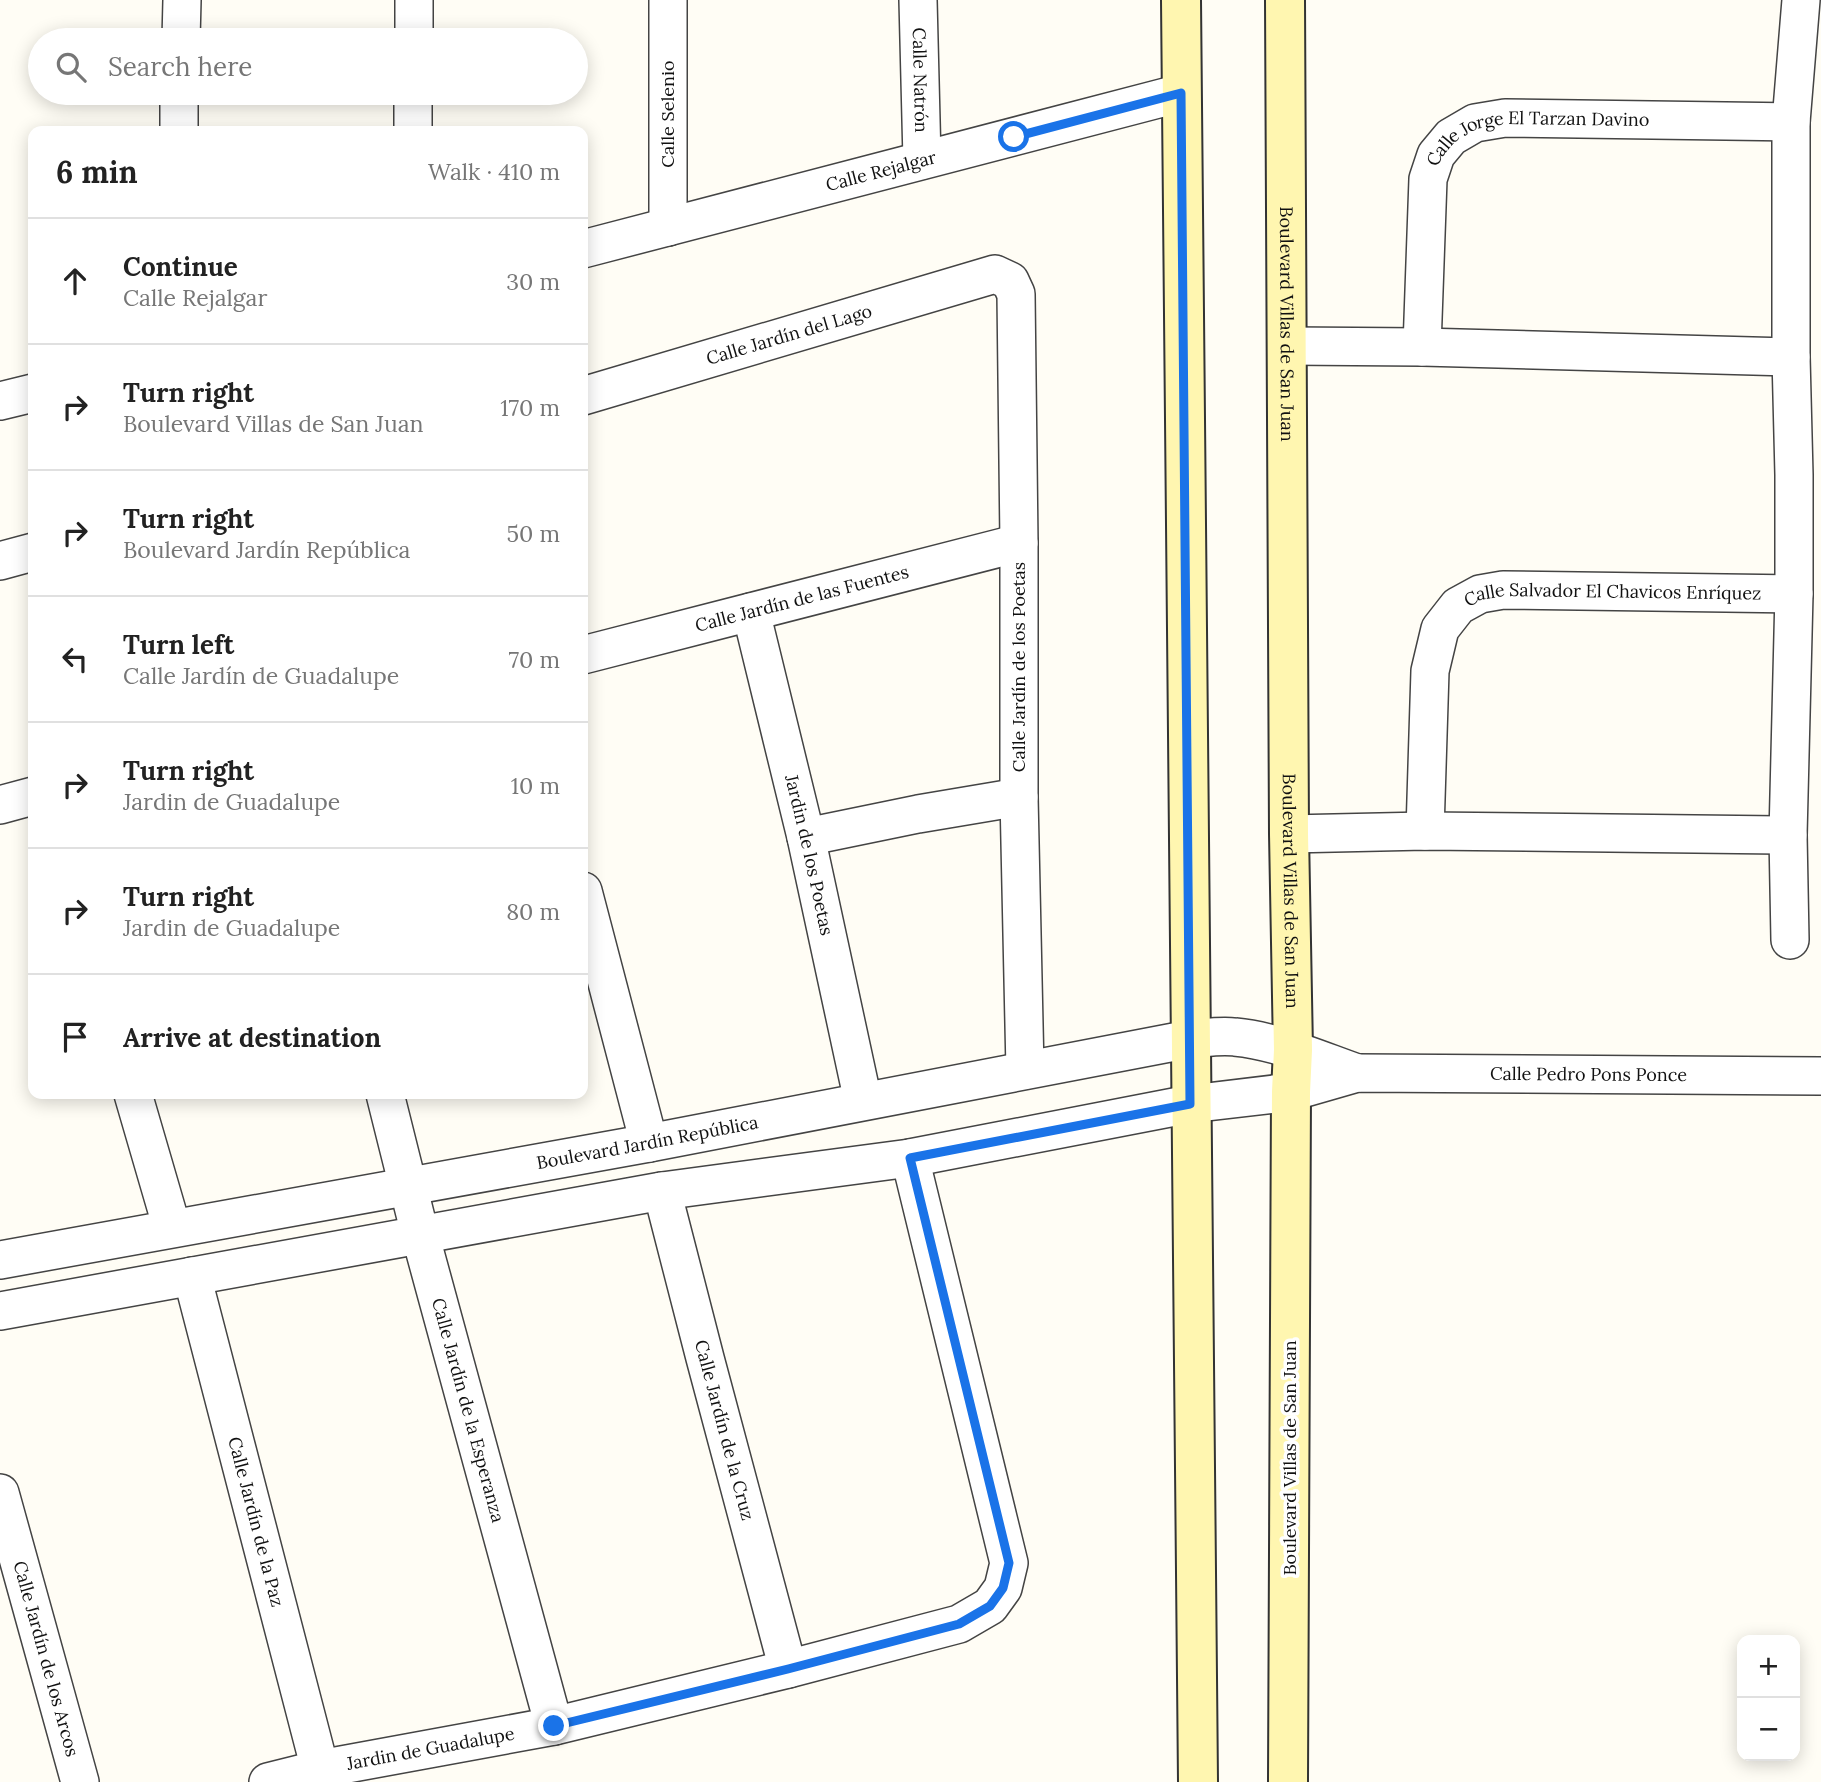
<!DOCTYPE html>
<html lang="en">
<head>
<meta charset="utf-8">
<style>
	body { margin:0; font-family:Lora,serif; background:#f6f6f6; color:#222 }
	.controls { position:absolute; right:21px; bottom:21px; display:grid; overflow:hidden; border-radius:14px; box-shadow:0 4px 18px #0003 }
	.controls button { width:63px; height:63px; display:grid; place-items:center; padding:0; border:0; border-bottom:2px solid #e0e0e0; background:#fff; color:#222; font:35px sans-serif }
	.stop { position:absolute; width:21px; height:21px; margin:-16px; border:5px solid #1a73e8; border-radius:50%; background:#fff }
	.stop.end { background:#1a73e8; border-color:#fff; box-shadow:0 2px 7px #0008 }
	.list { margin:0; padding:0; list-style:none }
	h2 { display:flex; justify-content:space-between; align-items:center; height:91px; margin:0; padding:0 28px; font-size:30px }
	h2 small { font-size:23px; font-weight:400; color:#767676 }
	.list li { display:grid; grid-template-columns:46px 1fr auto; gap:21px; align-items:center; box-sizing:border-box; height:126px; padding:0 28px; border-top:2px solid #e0e0e0 }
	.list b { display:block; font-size:26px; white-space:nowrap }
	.list p { margin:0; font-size:23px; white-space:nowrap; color:#767676 }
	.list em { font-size:23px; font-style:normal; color:#767676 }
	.icon { flex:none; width:38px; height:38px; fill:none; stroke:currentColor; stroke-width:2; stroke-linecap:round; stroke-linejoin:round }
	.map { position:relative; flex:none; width:1821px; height:1782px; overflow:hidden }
	.search { position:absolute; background:#fff; box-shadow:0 4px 18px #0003; left:28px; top:28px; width:560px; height:77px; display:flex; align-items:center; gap:18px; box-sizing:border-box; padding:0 24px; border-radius:38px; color:#767676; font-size:26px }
	.panel { position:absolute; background:#fff; box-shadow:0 4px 18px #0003; left:28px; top:126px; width:560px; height:973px; border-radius:14px }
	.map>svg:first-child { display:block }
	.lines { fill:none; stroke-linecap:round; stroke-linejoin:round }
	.street-casing { stroke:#444; stroke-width:40 }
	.secondary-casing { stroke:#333; stroke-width:42 }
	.street { stroke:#fff; stroke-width:37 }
	.secondary { stroke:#fff6b0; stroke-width:38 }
	.route { stroke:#1a73e8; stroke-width:9 }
	.labels { text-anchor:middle; stroke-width:7; stroke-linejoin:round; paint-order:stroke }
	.street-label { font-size:18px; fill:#111; stroke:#fff }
</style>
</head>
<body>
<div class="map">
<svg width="1821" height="1782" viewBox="0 0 1821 1782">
	<rect width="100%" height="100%" fill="#fffdf5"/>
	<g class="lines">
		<defs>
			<g id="street">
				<polyline points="668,0 668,227"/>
				<path id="s1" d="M 918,0 L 922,160"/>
				<polyline points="181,40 182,0"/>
				<polyline points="414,40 414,0"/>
				<polyline points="179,131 179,93"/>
				<polyline points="413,131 413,93"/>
				<path id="s2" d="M 583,249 L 1181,93"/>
				<polyline points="1287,346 1422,347 1791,357"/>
				<path id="s3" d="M 1422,347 L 1428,179 L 1436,155 L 1451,137 L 1475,123 L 1505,118 L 1791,122"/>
				<path id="s4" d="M 583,396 L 995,274 L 1010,281 L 1016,294 L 1019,543 L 1019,797 L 1025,1070"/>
				<polyline points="0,401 33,393"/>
				<polyline points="0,561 33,552"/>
				<path id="s5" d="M 751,612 L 806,837 L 863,1101"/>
				<path id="s6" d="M 583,655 L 1019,543"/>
				<polyline points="0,805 33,796"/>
				<path id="s7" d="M 1425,831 L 1430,671 L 1440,629 L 1458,606 L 1480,594 L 1503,590 L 1794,594"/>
				<polyline points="1289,834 1425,831 1788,835"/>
				<polyline points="806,837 918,814 1019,797"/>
				<polyline points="583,891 649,1143"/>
				<polyline points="1790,940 1788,835 1794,594 1794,475 1791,357 1791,122 1801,0"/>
				<polyline points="133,1094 172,1228"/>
				<path id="s8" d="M 385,1094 L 420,1234 L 554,1726"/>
				<path id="s9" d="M 662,1191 L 705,1358 L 788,1669"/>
				<path id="s10" d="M 0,1260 L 649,1143 L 1190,1039 C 1205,1038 1220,1035 1235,1037 C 1277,1041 1317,1059 1357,1073"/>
				<path id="s11" d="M 192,1276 L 320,1769"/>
				<path id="s12" d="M 0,1311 L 662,1191 L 910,1158 L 1190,1104 L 1291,1092 L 1357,1073 L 1821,1076"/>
				<path id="s13" d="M 0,1493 L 80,1782"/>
				<path id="s14" d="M 268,1782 L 320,1769 L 554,1726 L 788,1669 L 959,1624 L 990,1606 L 1003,1588 L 1009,1563 L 910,1158"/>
			</g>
			<g id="secondary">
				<polyline points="1181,0 1198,1782"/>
				<path id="s15" d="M 1285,0 L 1289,834 L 1293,1050 L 1291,1092 L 1288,1782"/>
			</g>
		</defs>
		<use href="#street" class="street-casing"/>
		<use href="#secondary" class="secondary-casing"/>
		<use href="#street" class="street"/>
		<use href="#secondary" class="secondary"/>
	</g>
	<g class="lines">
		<polyline class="route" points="554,1726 788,1669 959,1624 990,1606 1003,1588 1009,1563 910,1158 1190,1104 1181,93 1014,137"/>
	</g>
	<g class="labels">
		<g class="street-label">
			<text dy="6" stroke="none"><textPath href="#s1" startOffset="80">Calle Natrón</textPath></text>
			<text transform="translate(668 114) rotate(-90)" y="6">Calle Selenio</text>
			<text dy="6" stroke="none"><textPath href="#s3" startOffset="301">Calle Jorge El Tarzan Davino</textPath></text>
			<text dy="6" stroke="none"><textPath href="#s2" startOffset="308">Calle Rejalgar</textPath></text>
			<text dy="6" stroke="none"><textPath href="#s15" startOffset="324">Boulevard Villas de San Juan</textPath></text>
			<text dy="6" stroke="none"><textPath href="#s4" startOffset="215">Calle Jardín del Lago</textPath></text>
			<text dy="6" stroke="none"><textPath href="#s6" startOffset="226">Calle Jardín de las Fuentes</textPath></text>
			<text dy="6" stroke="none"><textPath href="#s7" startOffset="390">Calle Salvador El Chavicos Enríquez</textPath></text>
			<text transform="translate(1019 667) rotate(-90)" y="6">Calle Jardín de los Poetas</text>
			<text dy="6" stroke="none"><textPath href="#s5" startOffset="250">Jardin de los Poetas</textPath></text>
			<text dy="6" stroke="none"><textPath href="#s15" startOffset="891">Boulevard Villas de San Juan</textPath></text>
			<text dy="6" stroke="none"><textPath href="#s12" startOffset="1610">Calle Pedro Pons Ponce</textPath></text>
			<text dy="6" stroke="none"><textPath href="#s10" startOffset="658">Boulevard Jardín República</textPath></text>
			<text dy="6" stroke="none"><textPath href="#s8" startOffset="327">Calle Jardín de la Esperanza</textPath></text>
			<text dy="6" stroke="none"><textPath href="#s9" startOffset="247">Calle Jardín de la Cruz</textPath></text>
			<text transform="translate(1290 1458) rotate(-90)" y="6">Boulevard Villas de San Juan</text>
			<text dy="6" stroke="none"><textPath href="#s11" startOffset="254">Calle Jardín de la Paz</textPath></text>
			<text dy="6" stroke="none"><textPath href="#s13" startOffset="172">Calle Jardín de los Arcos</textPath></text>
			<text dy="6" stroke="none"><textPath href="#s14" startOffset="166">Jardin de Guadalupe</textPath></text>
		</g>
	</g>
</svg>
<div class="controls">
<button>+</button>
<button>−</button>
</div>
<div class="stop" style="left:1014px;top:137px"></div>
<div class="stop end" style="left:554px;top:1726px"></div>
<div class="search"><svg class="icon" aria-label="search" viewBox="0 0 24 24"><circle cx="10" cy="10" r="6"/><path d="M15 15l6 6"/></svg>Search here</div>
<section class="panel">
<h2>6 min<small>Walk · 410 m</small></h2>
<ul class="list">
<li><svg class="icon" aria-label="ahead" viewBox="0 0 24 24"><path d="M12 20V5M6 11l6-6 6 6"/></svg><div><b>Continue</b><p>Calle Rejalgar</p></div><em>30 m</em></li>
<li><svg class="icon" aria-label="right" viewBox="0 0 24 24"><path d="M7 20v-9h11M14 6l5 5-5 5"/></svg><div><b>Turn right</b><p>Boulevard Villas de San Juan</p></div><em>170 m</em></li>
<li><svg class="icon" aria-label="right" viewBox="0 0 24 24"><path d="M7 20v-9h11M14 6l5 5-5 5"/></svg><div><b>Turn right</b><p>Boulevard Jardín República</p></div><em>50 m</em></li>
<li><svg class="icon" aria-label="left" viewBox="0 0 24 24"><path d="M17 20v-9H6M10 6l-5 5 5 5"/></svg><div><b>Turn left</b><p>Calle Jardín de Guadalupe</p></div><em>70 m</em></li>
<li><svg class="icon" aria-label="right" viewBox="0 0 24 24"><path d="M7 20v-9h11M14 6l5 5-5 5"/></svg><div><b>Turn right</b><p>Jardin de Guadalupe</p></div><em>10 m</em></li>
<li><svg class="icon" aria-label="right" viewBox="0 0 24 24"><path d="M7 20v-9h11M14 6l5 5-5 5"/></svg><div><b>Turn right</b><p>Jardin de Guadalupe</p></div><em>80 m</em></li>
<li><svg class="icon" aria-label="arrive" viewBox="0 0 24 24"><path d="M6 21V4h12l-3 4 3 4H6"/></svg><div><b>Arrive at destination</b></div></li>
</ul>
</section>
</div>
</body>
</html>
